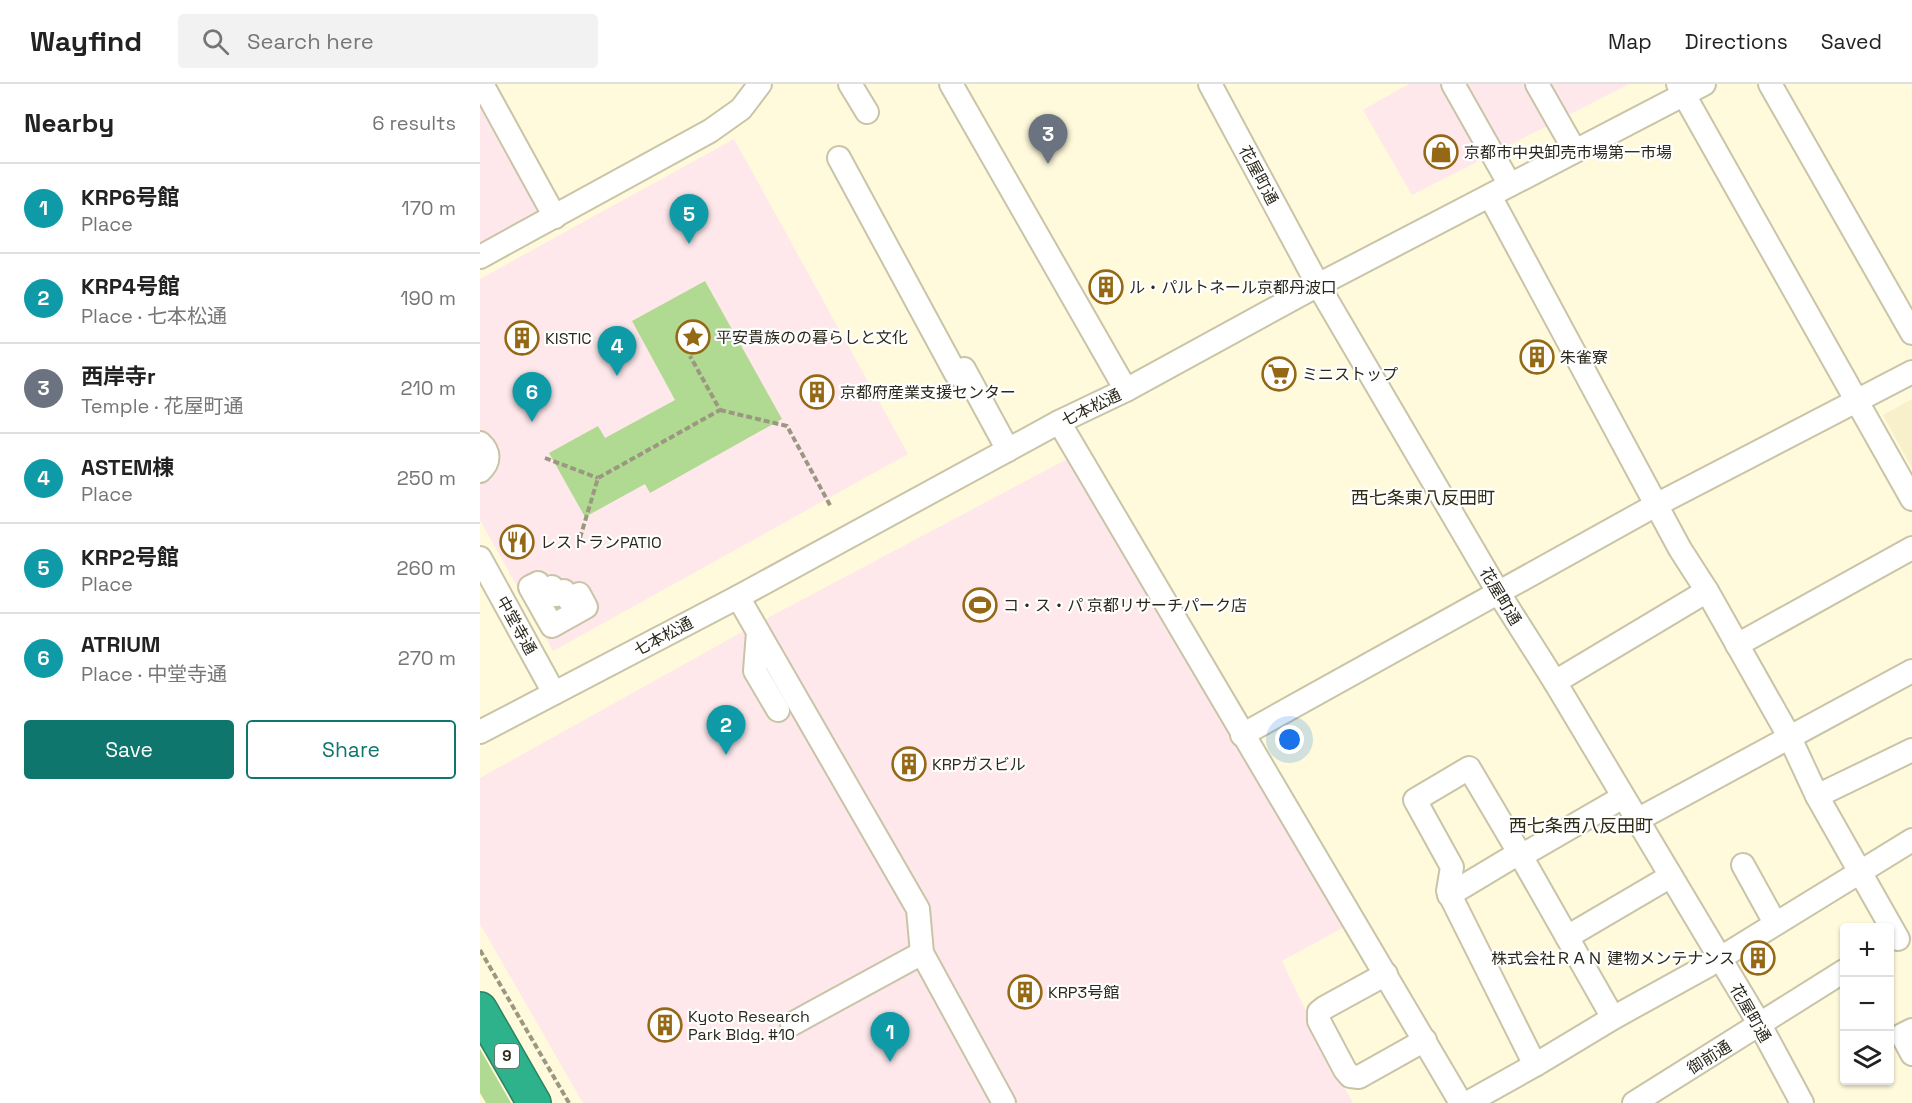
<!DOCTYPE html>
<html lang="en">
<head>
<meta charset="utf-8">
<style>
	body { margin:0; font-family:"Space Grotesk","Noto Sans JP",sans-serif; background:#f2f2f2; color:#222 }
	.controls { position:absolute; right:18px; bottom:18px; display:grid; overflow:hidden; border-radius:6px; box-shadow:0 2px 4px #0004 }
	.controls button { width:54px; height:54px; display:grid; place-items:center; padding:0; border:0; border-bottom:2px solid #e0e0e0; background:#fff; color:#222; font:30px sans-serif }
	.you { position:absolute; left:810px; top:656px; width:21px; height:21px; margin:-15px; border:4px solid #fff; border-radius:50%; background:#1a73e8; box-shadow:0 0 0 9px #1a73e833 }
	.badge { display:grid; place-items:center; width:39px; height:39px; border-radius:50%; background:#0f766e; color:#fff; font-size:20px; font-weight:700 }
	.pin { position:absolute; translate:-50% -50px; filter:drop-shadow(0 2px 3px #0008) }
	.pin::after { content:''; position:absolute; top:32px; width:21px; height:18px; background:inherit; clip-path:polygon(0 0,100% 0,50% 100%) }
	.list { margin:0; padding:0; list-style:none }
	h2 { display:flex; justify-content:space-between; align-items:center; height:78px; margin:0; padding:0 24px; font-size:26px }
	h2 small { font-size:20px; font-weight:400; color:#767676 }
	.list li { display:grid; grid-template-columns:39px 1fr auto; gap:18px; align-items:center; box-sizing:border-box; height:90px; padding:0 24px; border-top:2px solid #e0e0e0 }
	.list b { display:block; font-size:22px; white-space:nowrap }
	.list p { margin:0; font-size:20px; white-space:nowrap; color:#767676 }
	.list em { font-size:20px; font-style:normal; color:#767676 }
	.actions { display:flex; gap:12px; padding:18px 24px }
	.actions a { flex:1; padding:14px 0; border:2px solid #0f766e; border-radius:6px; text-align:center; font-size:21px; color:#0f766e }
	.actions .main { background:#0f766e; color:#fff }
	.icon { flex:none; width:33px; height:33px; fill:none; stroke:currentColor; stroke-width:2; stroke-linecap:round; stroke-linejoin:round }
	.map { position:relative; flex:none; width:1432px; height:1019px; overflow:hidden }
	header { display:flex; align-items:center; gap:36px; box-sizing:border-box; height:84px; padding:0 30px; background:#fff; border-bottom:2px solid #e0e0e0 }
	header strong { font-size:28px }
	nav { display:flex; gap:33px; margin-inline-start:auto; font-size:21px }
	.search { width:420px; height:54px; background:#f2f2f2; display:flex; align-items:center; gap:15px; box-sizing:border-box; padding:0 21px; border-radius:6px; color:#767676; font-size:22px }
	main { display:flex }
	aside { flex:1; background:#fff }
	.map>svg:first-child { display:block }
	.commercial { fill:#fee8eb }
	.built { fill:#f7f0ca }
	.green { fill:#b0d991 }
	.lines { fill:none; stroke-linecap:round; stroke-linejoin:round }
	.minor-casing { stroke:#c9c4a7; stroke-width:26 }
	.highway-casing { stroke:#2c8264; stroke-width:36 }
	.path { stroke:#9b9781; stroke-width:4; stroke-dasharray:6 3; stroke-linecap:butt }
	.minor { stroke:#fff; stroke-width:22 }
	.highway { stroke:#2db28b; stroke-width:33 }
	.labels { text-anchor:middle; stroke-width:4.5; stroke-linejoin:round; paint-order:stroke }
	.shield { fill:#fff; stroke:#6b6961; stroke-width:1.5 }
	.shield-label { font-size:15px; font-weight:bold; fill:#2b291d }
	.poi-label { font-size:16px; fill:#2b291d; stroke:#fff; text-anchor:start }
	.street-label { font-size:16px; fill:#2b291d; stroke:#fff }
	.neighbourhood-label { font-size:18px; fill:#312d14; stroke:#fff }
</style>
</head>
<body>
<header>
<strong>Wayfind</strong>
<div class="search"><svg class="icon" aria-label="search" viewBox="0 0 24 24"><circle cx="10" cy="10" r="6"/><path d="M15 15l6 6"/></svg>Search here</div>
<nav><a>Map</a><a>Directions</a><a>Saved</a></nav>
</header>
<main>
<aside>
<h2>Nearby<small>6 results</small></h2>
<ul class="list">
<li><span class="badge" style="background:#0f9aa8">1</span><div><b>KRP6号館</b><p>Place</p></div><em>170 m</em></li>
<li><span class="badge" style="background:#0f9aa8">2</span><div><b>KRP4号館</b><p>Place · 七本松通</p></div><em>190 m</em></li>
<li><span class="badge" style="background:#6b7280">3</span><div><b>西岸寺r</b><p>Temple · 花屋町通</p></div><em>210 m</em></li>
<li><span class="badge" style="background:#0f9aa8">4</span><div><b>ASTEM棟</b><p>Place</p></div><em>250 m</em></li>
<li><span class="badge" style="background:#0f9aa8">5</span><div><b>KRP2号館</b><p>Place</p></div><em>260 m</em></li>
<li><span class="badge" style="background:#0f9aa8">6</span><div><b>ATRIUM</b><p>Place · 中堂寺通</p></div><em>270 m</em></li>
</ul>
<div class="actions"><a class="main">Save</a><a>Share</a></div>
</aside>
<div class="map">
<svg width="1432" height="1019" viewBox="0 0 1432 1019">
	<rect width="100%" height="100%" fill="#fffadb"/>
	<g class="commercial">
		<polygon points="929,0 1149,0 932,111 883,26"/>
		<polygon points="0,12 65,131 0,166"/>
		<polygon points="254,55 428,370 73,567 0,436 0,195"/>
		<polygon points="589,374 866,842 802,877 846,969 873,1019 103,1019 0,840 0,694 269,544"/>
	</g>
	<polygon class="built" points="1432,315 1432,384 1403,331"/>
	<g class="green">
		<polygon points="225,197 302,335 170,409 165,400 105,433 69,369 118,342 125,354 195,316 152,237"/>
		<polygon points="0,965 31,1019 6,1019 0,1009"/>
	</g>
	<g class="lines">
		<defs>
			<g id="minor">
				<polyline points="2,0 75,133"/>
				<polyline points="370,0 387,28"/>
				<polyline points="471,0 646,306"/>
				<polyline points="730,0 838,201 1018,508 1075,598 1191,792 1280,941 1322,1019"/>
				<polyline points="973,0 1030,101"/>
				<polyline points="1057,0 1095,67"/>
				<polyline points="1198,0 1432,415"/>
				<polyline points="1290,0 1432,249"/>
				<polyline points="359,74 476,290 484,285 528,366"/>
				<polyline points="1010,112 1200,465 1227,507 1310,654 1337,712 1418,855"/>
				<polyline points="0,173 230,47 261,25 280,0"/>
				<polyline points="579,338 981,1019"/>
				<path d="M 0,359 C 10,368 10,378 0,387"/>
				<polyline points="0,474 74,609"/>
				<polygon points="58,499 63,508 72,503 76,511 84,507 89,516 99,510 106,523 72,542 50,503"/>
				<polyline points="258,513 438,825 442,869 524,1019"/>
				<polyline points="278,548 275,587 298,626"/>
				<polyline points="1257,561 1432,464"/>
				<polyline points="1075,598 1227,507"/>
				<polyline points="0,648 258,513 579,338 646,306 838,201 1224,0"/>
				<polyline points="762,651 1176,421 1432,288"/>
				<polyline points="1337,712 1432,666"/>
				<polyline points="1157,736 1432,587"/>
				<polyline points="1041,772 989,684 935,716 972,783 968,807 1055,981"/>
				<polyline points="1263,781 1295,839"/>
				<polyline points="969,811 1039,769"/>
				<polyline points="1087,853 1191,792"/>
				<polyline points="906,890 844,924 839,928 839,937 865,986 870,992 879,993 945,956"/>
				<polyline points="1133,934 1041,772 1143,713"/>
				<polyline points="312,940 442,869"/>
				<polyline points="1432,946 1422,951 1432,970"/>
				<polyline points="987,1019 1055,981 1133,934 1229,881 1432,756"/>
				<polyline points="1154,1019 1364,887"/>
			</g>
			<polyline id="highway" points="0,925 54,1019"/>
		</defs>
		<use href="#minor" class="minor-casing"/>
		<use href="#highway" class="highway-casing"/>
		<g class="path">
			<polyline points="240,326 307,342 351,423"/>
			<polyline points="65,374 118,394"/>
			<polyline points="100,454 118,394 240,326 210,272"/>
			<polyline points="0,866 89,1019"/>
		</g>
		<use href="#minor" class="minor"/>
		<use href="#highway" class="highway"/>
	</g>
	<defs>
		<symbol id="shop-ring" viewBox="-11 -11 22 22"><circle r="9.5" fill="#fff" stroke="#946815" stroke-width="1.5"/><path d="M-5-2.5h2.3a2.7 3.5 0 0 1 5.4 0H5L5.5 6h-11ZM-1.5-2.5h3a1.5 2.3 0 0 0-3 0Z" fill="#946815"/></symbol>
		<symbol id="building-ring" viewBox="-11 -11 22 22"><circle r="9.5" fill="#fff" stroke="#946815" stroke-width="1.5"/><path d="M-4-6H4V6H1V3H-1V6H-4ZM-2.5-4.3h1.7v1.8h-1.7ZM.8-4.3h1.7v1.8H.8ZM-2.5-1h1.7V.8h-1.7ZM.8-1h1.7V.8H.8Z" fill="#946815"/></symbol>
		<symbol id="sight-ring" viewBox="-11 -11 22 22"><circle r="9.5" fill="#fff" stroke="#946815" stroke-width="1.5"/><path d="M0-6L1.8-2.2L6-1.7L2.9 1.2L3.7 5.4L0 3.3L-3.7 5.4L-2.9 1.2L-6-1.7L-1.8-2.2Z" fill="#946815"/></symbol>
		<symbol id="supermarket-ring" viewBox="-11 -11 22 22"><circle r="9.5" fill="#fff" stroke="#946815" stroke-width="1.5"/><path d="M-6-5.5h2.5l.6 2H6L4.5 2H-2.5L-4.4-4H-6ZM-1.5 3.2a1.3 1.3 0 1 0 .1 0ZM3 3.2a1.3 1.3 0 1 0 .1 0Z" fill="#946815"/></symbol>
		<symbol id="restaurant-ring" viewBox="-11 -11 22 22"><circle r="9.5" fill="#fff" stroke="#946815" stroke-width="1.5"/><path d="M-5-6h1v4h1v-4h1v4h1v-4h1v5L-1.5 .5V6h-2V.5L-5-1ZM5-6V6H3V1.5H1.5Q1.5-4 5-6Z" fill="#946815"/></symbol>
		<symbol id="stadium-ring" viewBox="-11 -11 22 22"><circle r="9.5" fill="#fff" stroke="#946815" stroke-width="1.5"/><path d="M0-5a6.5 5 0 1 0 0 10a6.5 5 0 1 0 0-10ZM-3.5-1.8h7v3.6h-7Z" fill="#946815"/></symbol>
	</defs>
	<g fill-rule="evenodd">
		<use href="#shop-ring" x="942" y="49" width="38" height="38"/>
		<use href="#building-ring" x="607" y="184" width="38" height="38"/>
		<use href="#sight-ring" x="194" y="234" width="38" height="38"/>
		<use href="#building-ring" x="23" y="235" width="38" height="38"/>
		<use href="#building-ring" x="1038" y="254" width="38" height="38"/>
		<use href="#supermarket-ring" x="780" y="271" width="38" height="38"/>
		<use href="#building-ring" x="318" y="289" width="38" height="38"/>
		<use href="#restaurant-ring" x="18" y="439" width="38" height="38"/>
		<use href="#stadium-ring" x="481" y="502" width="38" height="38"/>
		<use href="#building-ring" x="410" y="661" width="38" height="38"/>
		<use href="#building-ring" x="1259" y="855" width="38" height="38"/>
		<use href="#building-ring" x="526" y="889" width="38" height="38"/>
		<use href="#building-ring" x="166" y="922" width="38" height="38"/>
	</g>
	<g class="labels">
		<rect class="shield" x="15" y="960" width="24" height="24" rx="4.5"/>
		<g class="shield-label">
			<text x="27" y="977">9</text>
		</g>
		<g class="poi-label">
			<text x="984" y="74">京都市中央卸売市場第一市場</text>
			<text x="649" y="209">ル・パルトネール京都丹波口</text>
			<text x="236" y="259">平安貴族のの暮らしと文化</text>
			<text x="65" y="260">KISTIC</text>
			<text x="1080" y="279">朱雀寮</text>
			<text x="822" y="296">ミニストップ</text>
			<text x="360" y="314">京都府産業支援センター</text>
			<text x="60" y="464">レストランPATIO</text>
			<text x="523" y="527">コ・ス・パ 京都リサーチパーク店</text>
			<text x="452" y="686">KRPガスビル</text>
			<text x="1255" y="880" text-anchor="end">株式会社ＲＡＮ 建物メンテナンス</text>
			<text x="568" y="914">KRP3号館</text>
			<text x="208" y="938">Kyoto Research<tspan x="208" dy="18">Park Bldg. #10</tspan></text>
		</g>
		<g class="street-label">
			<text transform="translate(779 91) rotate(62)" y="6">花屋町通</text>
			<text transform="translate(611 323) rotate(-26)" y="6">七本松通</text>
			<text transform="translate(1021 512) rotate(59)" y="6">花屋町通</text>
			<text transform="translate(37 541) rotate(61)" y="6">中堂寺通</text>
			<text transform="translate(183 552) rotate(-28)" y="6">七本松通</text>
			<text transform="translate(1271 929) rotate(60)" y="6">花屋町通</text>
			<text transform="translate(1229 973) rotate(-32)" y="6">御前通</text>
		</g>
		<g class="neighbourhood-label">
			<text x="943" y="420">西七条東八反田町</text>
			<text x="1101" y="748">西七条西八反田町</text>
		</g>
	</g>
</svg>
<div class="controls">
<button>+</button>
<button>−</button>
<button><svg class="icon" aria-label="layers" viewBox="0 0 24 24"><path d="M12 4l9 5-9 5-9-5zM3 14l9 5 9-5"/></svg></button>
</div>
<div class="you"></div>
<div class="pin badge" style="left:410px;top:978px;background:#0f9aa8">1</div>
<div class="pin badge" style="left:246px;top:671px;background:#0f9aa8">2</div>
<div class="pin badge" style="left:568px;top:80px;background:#6b7280">3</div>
<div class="pin badge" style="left:137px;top:292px;background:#0f9aa8">4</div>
<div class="pin badge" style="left:209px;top:160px;background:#0f9aa8">5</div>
<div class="pin badge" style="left:52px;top:338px;background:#0f9aa8">6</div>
</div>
</main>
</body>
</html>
